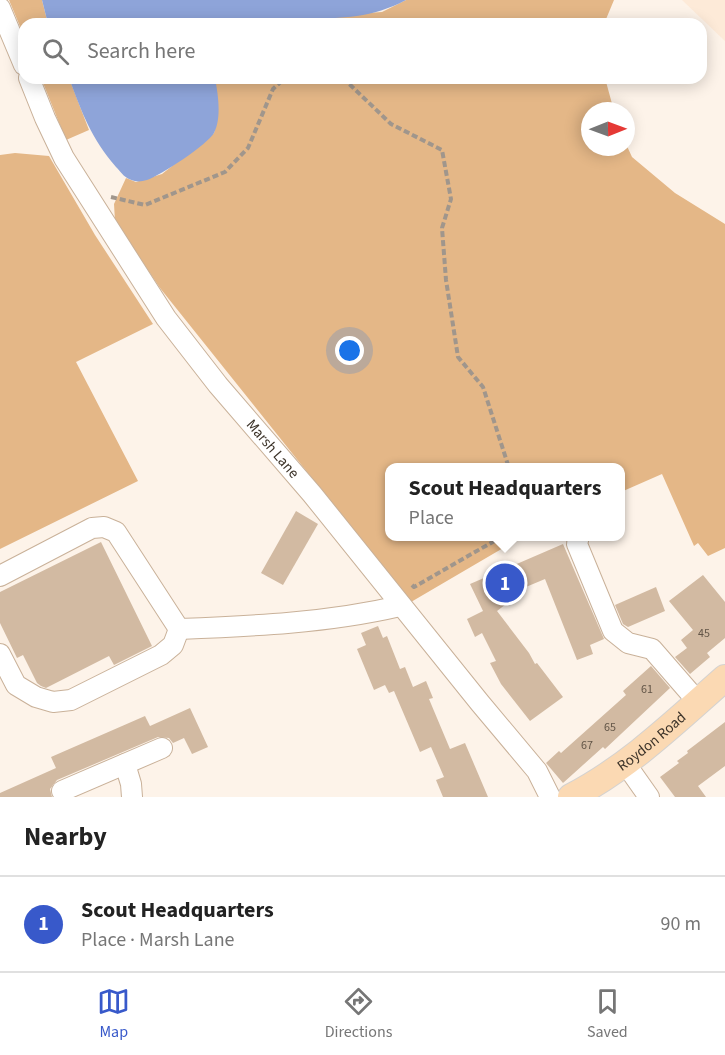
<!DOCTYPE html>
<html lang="en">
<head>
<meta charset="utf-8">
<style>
	body { margin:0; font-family:"Source Sans 3",sans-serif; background:#f2f2f2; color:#222 }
	.compass { position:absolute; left:581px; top:102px; width:54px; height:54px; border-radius:50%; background:#fff; box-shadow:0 3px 15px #0003; rotate:89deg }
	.you { position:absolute; left:350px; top:351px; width:21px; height:21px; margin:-15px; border:4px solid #fff; border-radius:50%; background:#1a73e8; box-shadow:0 0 0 9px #1a73e833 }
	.badge { display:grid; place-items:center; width:39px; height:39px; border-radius:50%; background:#3859ca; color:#fff; font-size:20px; font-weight:700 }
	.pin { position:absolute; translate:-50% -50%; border:3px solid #fff; box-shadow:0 2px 6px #0006 }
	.popup { position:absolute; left:385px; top:463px; width:240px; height:78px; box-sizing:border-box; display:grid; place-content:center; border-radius:12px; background:#fff; filter:drop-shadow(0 2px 4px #0005); font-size:20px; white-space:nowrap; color:#767676 }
	.popup b { font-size:22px; color:#222 }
	.popup::after { content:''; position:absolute; left:50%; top:100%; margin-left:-12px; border:12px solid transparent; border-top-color:#fff }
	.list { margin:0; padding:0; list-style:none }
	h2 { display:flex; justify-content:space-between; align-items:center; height:78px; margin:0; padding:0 24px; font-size:26px }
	h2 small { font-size:20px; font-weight:400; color:#767676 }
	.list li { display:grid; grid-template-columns:39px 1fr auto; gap:18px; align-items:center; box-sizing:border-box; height:96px; padding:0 24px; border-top:2px solid #e0e0e0 }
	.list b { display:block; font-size:22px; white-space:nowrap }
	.list p { margin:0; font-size:20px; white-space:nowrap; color:#767676 }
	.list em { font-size:20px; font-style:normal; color:#767676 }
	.icon { flex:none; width:33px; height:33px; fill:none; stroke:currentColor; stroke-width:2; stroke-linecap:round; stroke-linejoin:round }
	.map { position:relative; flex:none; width:725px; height:797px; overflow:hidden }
	.search { position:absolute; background:#fff; box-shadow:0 3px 15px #0003; left:18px; right:18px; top:18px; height:66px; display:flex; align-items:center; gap:15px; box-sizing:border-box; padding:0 21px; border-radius:18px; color:#767676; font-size:22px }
	.sheet { height:174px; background:#fff }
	nav { display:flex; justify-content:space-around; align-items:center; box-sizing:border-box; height:84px; border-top:2px solid #e0e0e0; background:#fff; font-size:16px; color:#767676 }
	nav a { display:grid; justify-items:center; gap:3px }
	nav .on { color:#3859ca }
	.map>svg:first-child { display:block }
	.built { fill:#fdead8 }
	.green { fill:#e4b787 }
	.water { fill:#8ea4d9 }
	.building { fill:#d2baa2 }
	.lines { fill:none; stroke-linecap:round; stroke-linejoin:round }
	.minor-casing { stroke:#c9b199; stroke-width:22 }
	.major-casing { stroke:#d4d2d0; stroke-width:28 }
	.path { stroke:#a0968c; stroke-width:4; stroke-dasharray:6 3; stroke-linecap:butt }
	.minor { stroke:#fff; stroke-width:20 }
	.major { stroke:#fbd9b3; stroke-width:26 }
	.labels { text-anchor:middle; stroke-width:4.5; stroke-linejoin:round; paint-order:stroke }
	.number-label { font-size:12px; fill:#625547 }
	.street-label { font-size:15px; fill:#3c3329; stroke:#fff }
</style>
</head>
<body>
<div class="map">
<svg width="725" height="797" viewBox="0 0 725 797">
	<rect width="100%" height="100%" fill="#fdf3e9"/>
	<polygon class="built" points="682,0 725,0 725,41"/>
	<g class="green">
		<polygon points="9,0 42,0 48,24 24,24 24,36"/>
		<polygon points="406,0 614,0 604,24 254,24 267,20 382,12"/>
		<polygon points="41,78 69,78 89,130 66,140"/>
		<polygon points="215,78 605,78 614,111 590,111 590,147 626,147 626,144 632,157 675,193 725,224 725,548 708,556 698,543 694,546 662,474 621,492 620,468 390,468 390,536 522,537 411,602 160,288 115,221 114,204 126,178 136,182 162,174 214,133 218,115"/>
		<polygon points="15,153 49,156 95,235 153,324 76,362 138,481 0,549 0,155"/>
	</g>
	<g class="water">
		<path d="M 42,0 L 406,0 C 372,18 343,18 305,19 C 288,20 271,19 254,24 L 48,24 Z"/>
		<path d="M 69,78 L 215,78 C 218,94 222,118 214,133 C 208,144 160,176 147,180 C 140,182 135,182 129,179 C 124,177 120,171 116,167 C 91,138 82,113 69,78 Z"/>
	</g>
	<g class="building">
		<polygon points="296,511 318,524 283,585 261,573"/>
		<polygon points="101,542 152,646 114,665 109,656 46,688 41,686 37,683 23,655 17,658 0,623 0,592"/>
		<polygon points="563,544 604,639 590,645 593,654 577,660 545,579 507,595 510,601 497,611 529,653 535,664 537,663 563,697 530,721 501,684 490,663 496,661 482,633 475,637 467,619 483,611 470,584"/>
		<polygon points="703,575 725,602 725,638 707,653 710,657 690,674 675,657 687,648 681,640 693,630 669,601"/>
		<polygon points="656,587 665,611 628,627 623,624 615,605"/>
		<polygon points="378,626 383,638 387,636 400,669 405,667 413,687 426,681 433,698 429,699 450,749 465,743 488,797 443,797 436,780 444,777 431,747 420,752 394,691 389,693 385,685 374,690 357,649 366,645 361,633"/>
		<polygon points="651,666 670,688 605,749 603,747 563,783 546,763 559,751 561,753 626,695 623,691"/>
		<polygon points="190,708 208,747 192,754 184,738 173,743 169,738 158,737 57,780 50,789 52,797 0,797 0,793 56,768 51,757 145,716 150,726"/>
		<polygon points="725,722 725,766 698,786 706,797 675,797 660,777 679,763 677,761 688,753 687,751"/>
	</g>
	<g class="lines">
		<defs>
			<g id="minor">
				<polyline points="0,8 24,65"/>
				<path id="s1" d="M 29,78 L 45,118 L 64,158 L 166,318 L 218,385 L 312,494 L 480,703 L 537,771 L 550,797"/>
				<polyline points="579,536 577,544 613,631 628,643 652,649 698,702"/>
				<polyline points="0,576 92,528 104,527 116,532 179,629"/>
				<path d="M 179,629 C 253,626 327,623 400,606"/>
				<polyline points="0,654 16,685 36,697 53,702 71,700 161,655 173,645 179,629"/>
				<polyline points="625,763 649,797"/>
				<polyline points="125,764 131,784 132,797"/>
				<polyline points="62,791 162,748"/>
			</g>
			<g id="major">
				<path id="s2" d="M 571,797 C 629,767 676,721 725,678"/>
			</g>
		</defs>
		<use href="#minor" class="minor-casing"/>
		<use href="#major" class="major-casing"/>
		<g class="path">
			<polyline points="343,78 391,124 442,150 451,199 442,228 446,280 458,357 483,387 509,468"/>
			<polyline points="111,197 145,205 225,172 248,148 273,89 285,78"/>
			<polyline points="412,585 414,587 503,536"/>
		</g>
		<use href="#minor" class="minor"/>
		<use href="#major" class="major"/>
	</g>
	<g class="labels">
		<g class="number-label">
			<text x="704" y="637">45</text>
			<text x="647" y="693">61</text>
			<text x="610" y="731">65</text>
			<text x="587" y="749">67</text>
		</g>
		<g class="street-label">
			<text dy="5" stroke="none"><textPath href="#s1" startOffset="446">Marsh Lane</textPath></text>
			<text dy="5" stroke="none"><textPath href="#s2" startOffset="98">Roydon Road</textPath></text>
		</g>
	</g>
</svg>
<svg class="compass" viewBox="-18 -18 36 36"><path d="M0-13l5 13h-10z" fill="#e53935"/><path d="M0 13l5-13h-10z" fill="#767676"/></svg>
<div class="you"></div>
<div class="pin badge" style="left:505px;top:583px">1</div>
<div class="popup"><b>Scout Headquarters</b>Place</div>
<div class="search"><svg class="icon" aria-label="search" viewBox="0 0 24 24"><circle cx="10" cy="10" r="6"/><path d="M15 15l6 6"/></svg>Search here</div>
</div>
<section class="sheet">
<h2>Nearby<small></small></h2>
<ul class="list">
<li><span class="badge">1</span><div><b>Scout Headquarters</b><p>Place · Marsh Lane</p></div><em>90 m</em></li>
</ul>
</section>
<nav>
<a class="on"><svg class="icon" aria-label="map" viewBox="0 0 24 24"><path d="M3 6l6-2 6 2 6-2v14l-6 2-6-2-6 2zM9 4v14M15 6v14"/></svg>Map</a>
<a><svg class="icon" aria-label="directions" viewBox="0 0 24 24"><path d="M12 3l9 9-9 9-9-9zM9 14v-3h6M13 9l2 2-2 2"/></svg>Directions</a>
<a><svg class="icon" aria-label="saved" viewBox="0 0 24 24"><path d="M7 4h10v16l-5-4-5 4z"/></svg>Saved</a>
</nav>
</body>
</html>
